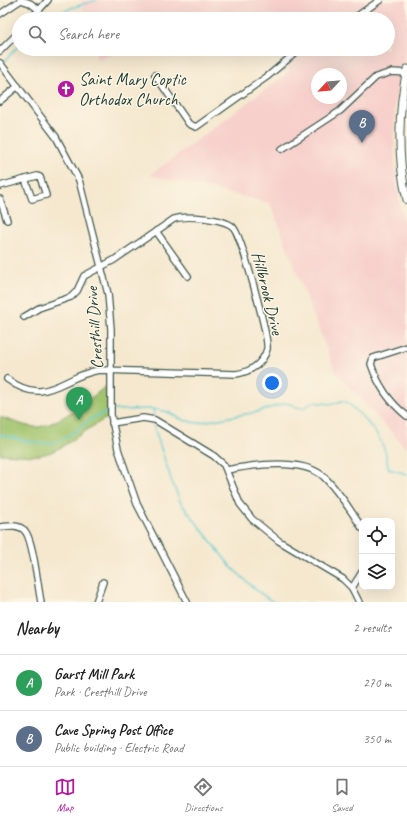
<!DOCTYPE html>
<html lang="en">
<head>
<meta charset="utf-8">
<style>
	body { margin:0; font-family:Caveat,sans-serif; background:#f6f6f6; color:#222 }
	.controls { position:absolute; right:12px; bottom:12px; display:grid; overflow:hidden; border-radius:8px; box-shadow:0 4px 16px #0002 }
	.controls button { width:36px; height:36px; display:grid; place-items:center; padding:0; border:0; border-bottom:1px solid #e0e0e0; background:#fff; color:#222; font:20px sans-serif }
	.compass { position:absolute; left:311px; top:68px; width:36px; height:36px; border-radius:50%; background:#fff; box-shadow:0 4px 16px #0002; rotate:244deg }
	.you { position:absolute; left:272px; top:383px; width:14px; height:14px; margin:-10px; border:3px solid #fff; border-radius:50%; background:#1a73e8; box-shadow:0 0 0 6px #1a73e833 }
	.badge { display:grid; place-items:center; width:26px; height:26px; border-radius:50%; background:#b5179e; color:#fff; font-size:13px; font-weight:700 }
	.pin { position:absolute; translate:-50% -33px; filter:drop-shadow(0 1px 2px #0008) }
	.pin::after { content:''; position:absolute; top:21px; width:14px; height:12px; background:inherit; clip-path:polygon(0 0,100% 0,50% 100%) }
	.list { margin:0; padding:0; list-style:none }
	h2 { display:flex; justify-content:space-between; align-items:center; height:52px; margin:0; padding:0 16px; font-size:17px }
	h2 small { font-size:13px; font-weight:400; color:#767676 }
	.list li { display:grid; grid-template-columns:26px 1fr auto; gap:12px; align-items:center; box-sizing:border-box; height:56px; padding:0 16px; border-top:1px solid #e0e0e0 }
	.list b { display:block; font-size:15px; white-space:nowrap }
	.list p { margin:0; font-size:13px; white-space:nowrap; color:#767676 }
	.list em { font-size:13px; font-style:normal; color:#767676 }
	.icon { flex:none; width:22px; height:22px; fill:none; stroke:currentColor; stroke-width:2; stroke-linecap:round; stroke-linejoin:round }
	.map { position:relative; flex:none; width:407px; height:602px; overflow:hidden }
	.search { position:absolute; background:#fff; box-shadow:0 4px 16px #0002; left:12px; right:12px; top:12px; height:44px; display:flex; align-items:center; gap:10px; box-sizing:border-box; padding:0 14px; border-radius:22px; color:#767676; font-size:15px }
	.sheet { height:164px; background:#fff }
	nav { display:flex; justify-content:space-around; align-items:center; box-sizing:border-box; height:56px; border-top:1px solid #e0e0e0; background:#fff; font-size:11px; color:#767676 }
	nav a { display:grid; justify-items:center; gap:2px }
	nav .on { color:#b5179e }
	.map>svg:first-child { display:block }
	.built { fill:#f7d0cc; fill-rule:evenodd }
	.green { fill:#a2c46e; stroke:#608051 }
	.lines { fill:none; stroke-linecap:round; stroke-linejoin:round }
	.stream { stroke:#5dcad1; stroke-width:1.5 }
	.minor-casing { stroke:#3f574b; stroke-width:8 }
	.major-casing { stroke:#3f574b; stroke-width:9 }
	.minor { stroke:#fff; stroke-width:5.5 }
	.major { stroke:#fff; stroke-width:7 }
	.labels { text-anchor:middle; stroke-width:3; stroke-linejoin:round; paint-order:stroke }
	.poi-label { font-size:17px; fill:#1f3d34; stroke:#fcf5e5; text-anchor:start }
	.street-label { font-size:17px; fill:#1f3d34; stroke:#fcf5e5 }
</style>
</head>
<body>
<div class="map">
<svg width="407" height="602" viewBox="0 0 407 602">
	<rect width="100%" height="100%" fill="#fcf5e5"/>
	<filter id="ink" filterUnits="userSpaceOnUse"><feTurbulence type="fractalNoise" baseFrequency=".025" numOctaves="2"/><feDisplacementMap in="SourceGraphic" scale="8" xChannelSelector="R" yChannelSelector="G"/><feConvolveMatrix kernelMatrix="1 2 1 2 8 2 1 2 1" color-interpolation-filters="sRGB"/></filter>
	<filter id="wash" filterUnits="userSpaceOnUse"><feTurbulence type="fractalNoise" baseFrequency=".012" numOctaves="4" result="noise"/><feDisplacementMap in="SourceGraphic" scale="16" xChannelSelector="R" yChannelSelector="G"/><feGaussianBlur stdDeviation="0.9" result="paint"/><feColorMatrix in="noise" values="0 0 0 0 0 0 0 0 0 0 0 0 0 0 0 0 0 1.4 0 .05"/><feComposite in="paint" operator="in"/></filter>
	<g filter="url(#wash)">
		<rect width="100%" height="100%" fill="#f5e8cf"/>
		<g class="built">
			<path d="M 81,0 L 407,0 L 407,46 L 395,101 L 394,140 L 395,172 L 403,221 L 407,230 L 407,449 L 335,371 L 270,203 L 150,175 L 290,71 L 275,49 L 388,49 L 388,19 L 252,19 L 245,10 L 220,19 L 86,19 ZM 317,74 L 341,74 L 341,98 L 317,98 Z"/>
			<polygon points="94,49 127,49 97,60"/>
		</g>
		<path class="green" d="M 106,386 L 108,418 C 86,427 63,452 40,455 C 28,457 13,454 0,454 L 0,417 C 11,420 25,427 36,427 C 56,427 91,398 106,386 Z"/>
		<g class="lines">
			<g class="stream">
				<polyline points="49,19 71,8 97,0"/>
				<polyline points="4,62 19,45"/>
				<polyline points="153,409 154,417"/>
				<path d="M 114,410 L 153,409 L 168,412 L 183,420 L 197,423 L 257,412 L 286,403 C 299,406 300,413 312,402 L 332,404 L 342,401 L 347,402 C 361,415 376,429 384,448 C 387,455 386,461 389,469 L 407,474"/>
				<polyline points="153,424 172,482 181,503 231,567 256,590 273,602"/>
				<path d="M 0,435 C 16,437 35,446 51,443 C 72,440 87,416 110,411"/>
			</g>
		</g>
	</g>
	<g filter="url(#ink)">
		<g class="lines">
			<defs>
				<g id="minor">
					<polyline points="0,14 21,0 30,3 39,10"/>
					<polyline points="31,19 48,0"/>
					<polyline points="353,19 380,0"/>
					<polyline points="0,51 19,32"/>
					<polyline points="0,63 56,137 79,180 108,294 111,329 111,415 118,449 137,504 187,602"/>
					<polyline points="155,75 189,124 196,127 268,76 300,49"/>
					<polyline points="0,101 18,86"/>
					<polyline points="282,149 340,111 376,77 392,72 407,73"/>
					<polyline points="0,186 37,176 40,177 46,195 32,199 25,179"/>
					<polyline points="0,199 7,220"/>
					<polyline points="156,231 188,276"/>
					<path d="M 407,347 L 373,358 L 371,364 C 378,385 389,402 407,416"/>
					<path d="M 7,379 C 46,408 62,376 99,370 L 236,374 C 250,372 263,364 267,349 C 269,337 241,234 233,227 C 223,218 186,215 174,219 L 114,260 L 84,276 L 77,291 L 71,297 L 39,308 L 24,317"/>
					<polyline points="112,423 143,418 155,420 214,456 224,465 240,504 252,519 279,541 343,579 352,588 359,602"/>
					<path d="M 227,470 C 253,465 301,458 323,476 C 338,490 351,511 362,528"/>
					<path d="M 0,527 C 8,526 18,524 24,530 C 33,537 38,588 41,602"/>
					<polyline points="352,588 362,572"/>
					<polyline points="96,602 103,582"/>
				</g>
				<path id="major" d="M 407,69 C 398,111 397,159 407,200"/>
			</defs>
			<use href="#minor" class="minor-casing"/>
			<use href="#major" class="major-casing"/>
			<use href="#minor" class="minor"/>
			<use href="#major" class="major"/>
		</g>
	</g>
	<defs>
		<symbol id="church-disc" viewBox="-11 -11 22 22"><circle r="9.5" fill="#b5179e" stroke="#fcf5e5"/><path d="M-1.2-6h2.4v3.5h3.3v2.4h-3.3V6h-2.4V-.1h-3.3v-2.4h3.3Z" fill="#fff"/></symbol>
	</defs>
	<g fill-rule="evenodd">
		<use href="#church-disc" x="56" y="79" width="20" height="20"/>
	</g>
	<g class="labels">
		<g class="poi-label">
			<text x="79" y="85">Saint Mary Coptic<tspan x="79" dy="20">Orthodox Church</tspan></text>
		</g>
		<g class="street-label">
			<text transform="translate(268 293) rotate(76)" y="6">Hillbrook Drive</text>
			<text transform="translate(94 328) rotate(-94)" y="6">Cresthill Drive</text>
		</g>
	</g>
</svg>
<div class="controls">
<button><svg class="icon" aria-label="locate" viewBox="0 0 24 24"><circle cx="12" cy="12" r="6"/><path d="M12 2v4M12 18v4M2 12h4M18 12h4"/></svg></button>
<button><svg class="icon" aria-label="layers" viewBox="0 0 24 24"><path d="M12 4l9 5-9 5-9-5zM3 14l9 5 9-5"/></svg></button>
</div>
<svg class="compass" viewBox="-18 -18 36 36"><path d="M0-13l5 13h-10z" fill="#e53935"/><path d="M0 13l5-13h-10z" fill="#767676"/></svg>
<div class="you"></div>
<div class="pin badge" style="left:79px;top:420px;background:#2e9e5b">A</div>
<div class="pin badge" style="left:362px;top:143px;background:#5c6f8a">B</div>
<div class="search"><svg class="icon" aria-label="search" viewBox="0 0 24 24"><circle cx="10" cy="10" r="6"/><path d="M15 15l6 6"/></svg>Search here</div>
</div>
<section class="sheet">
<h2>Nearby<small>2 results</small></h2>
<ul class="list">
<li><span class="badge" style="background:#2e9e5b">A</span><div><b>Garst Mill Park</b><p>Park · Cresthill Drive</p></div><em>270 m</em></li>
<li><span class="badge" style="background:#5c6f8a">B</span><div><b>Cave Spring Post Office</b><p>Public building · Electric Road</p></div><em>350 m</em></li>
</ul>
</section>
<nav>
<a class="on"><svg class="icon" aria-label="map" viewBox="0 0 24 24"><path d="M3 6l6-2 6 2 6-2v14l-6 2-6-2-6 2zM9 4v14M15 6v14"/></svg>Map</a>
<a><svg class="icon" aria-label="directions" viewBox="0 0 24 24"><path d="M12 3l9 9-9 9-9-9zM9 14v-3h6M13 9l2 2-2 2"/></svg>Directions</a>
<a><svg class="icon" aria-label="saved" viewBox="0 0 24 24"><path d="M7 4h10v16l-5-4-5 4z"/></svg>Saved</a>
</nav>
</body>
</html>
